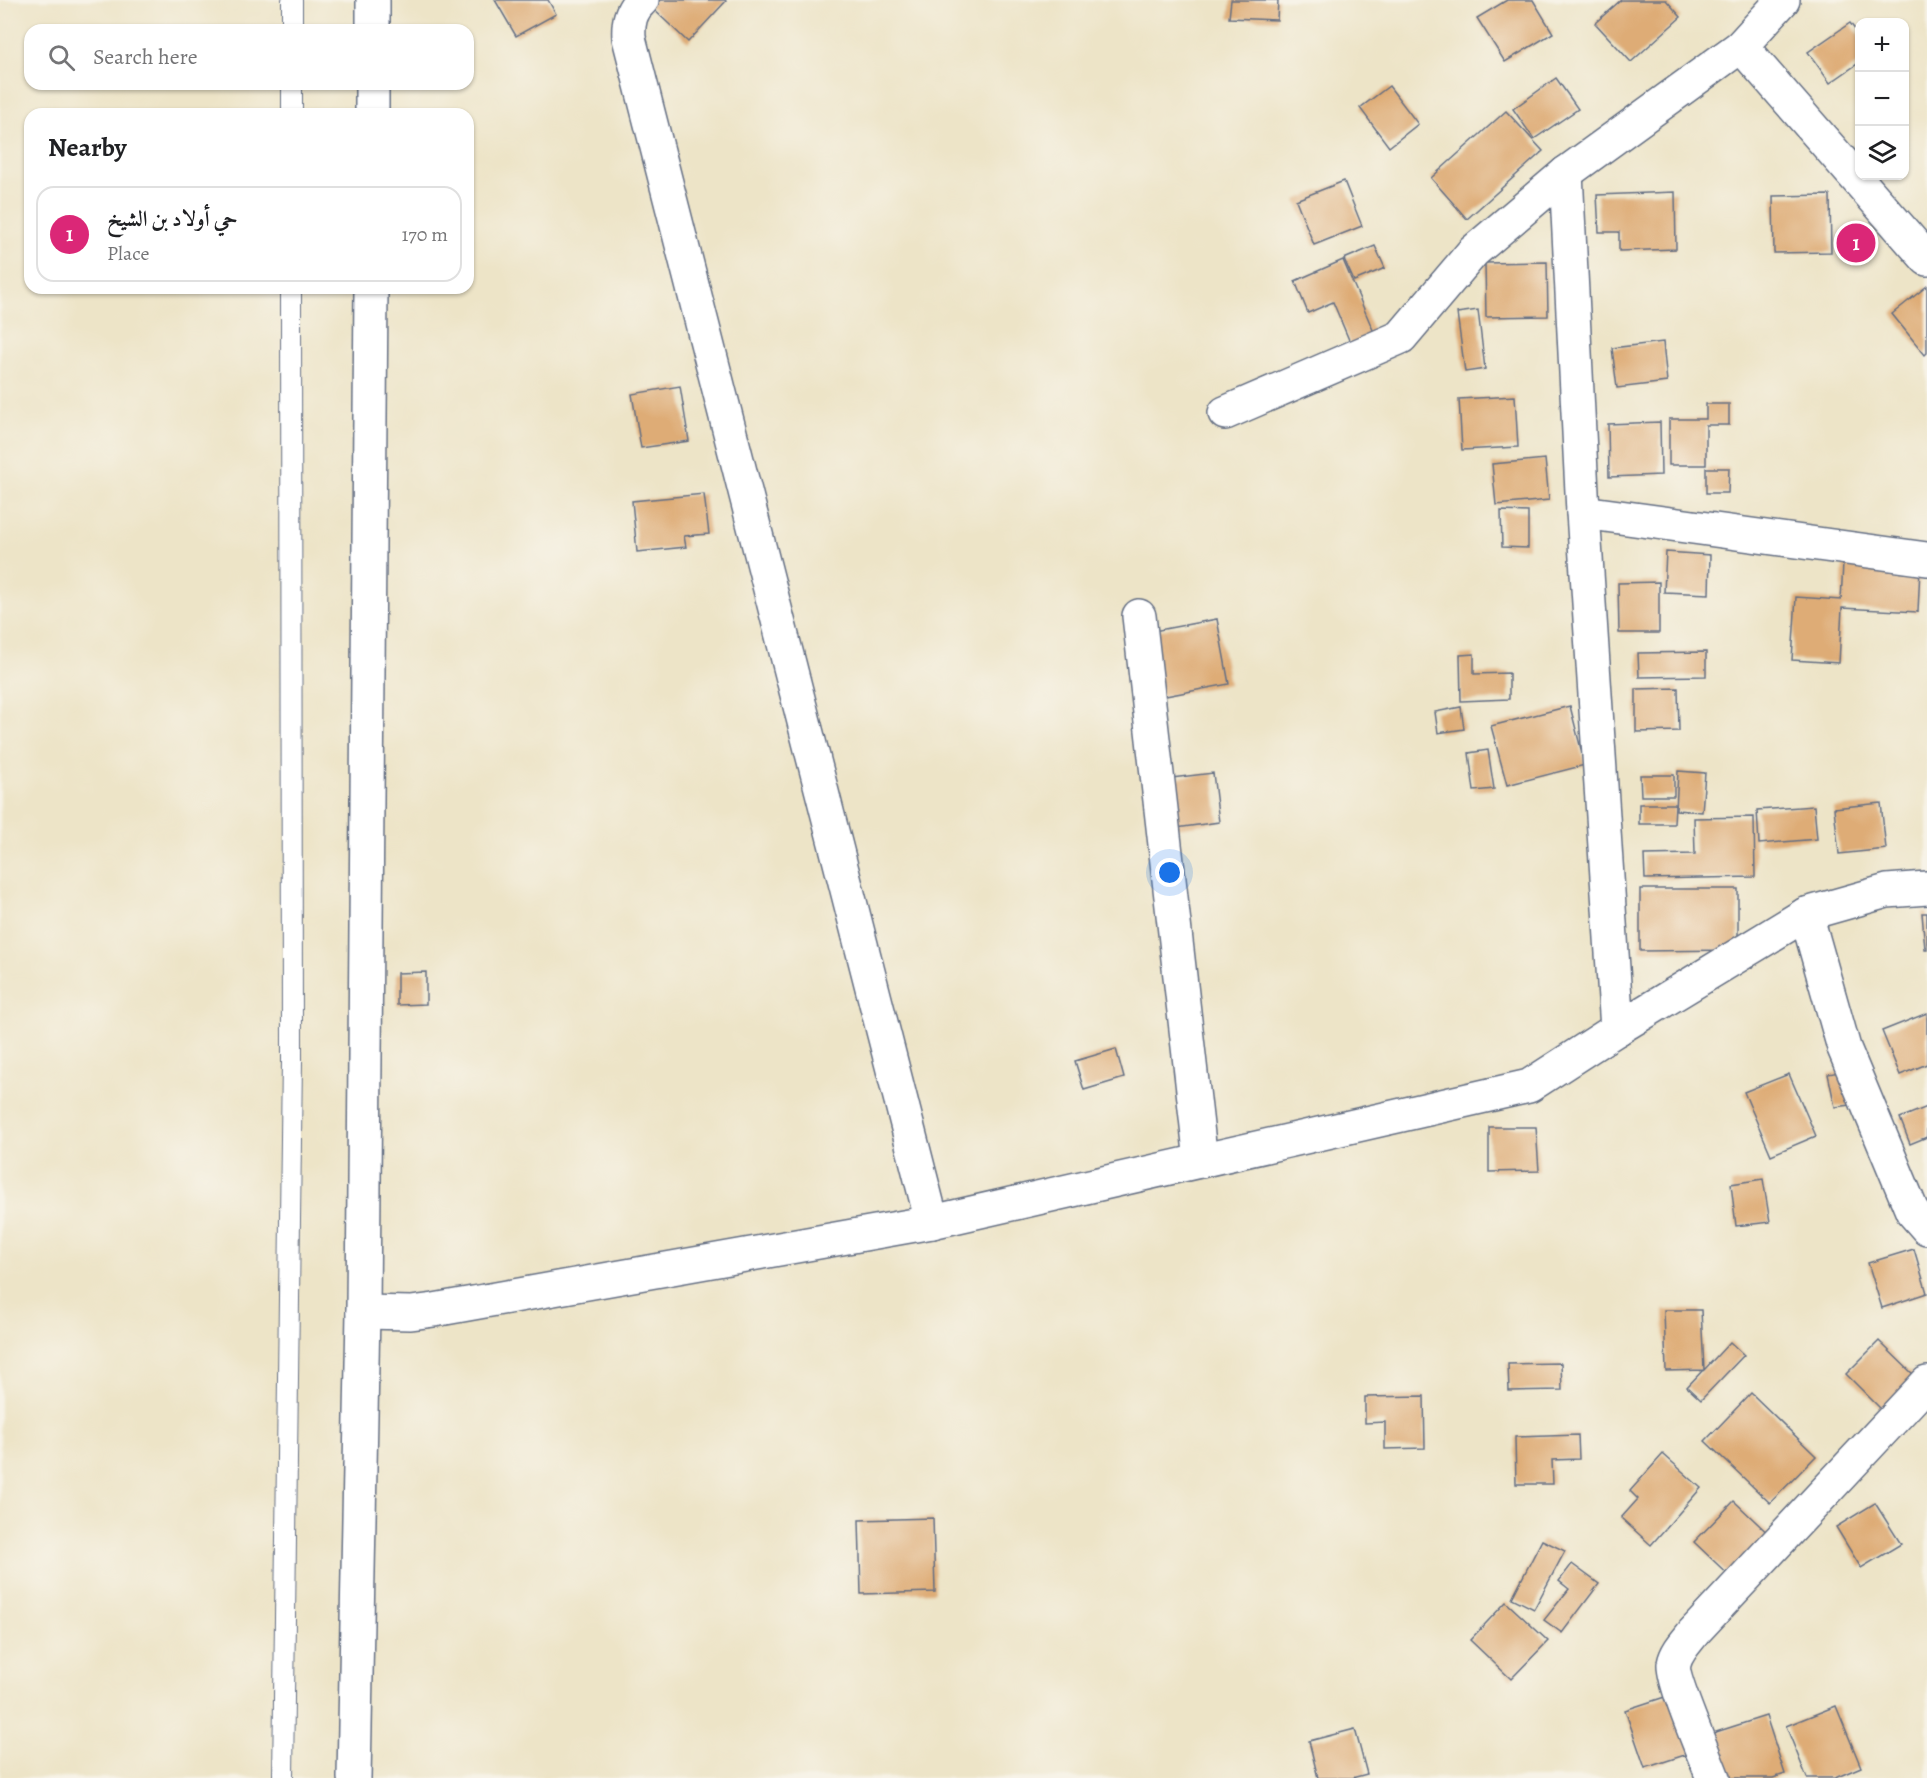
<!DOCTYPE html>
<html lang="en">
<head>
<meta charset="utf-8">
<style>
	body { margin:0; font-family:Alegreya,Amiri,serif; background:#f2f2f2; color:#202124 }
	.controls { position:absolute; right:18px; top:18px; display:grid; overflow:hidden; border-radius:12px; box-shadow:0 2px 4px #0004 }
	.controls button { width:54px; height:54px; display:grid; place-items:center; padding:0; border:0; border-bottom:2px solid #e0e0e0; background:#fff; color:#202124; font:30px sans-serif }
	.you { position:absolute; left:1170px; top:873px; width:21px; height:21px; margin:-15px; border:4px solid #fff; border-radius:50%; background:#1a73e8; box-shadow:0 0 0 9px #1a73e833 }
	.badge { display:grid; place-items:center; width:39px; height:39px; border-radius:50%; background:#db2777; color:#fff; font-size:20px; font-weight:700 }
	.pin { position:absolute; translate:-50% -50%; border:3px solid #fff; box-shadow:0 2px 6px #0006 }
	.list { margin:0; padding:0; list-style:none }
	h2 { display:flex; justify-content:space-between; align-items:center; height:78px; margin:0; padding:0 24px; font-size:26px }
	h2 small { font-size:20px; font-weight:400; color:#757577 }
	.list li { display:grid; grid-template-columns:39px 1fr auto; gap:18px; align-items:center; box-sizing:border-box; height:96px; margin:0 12px 12px; padding:0 12px; border:2px solid #e0e0e0; border-radius:18px }
	.list b { display:block; font-size:22px; white-space:nowrap }
	.list p { margin:0; font-size:20px; white-space:nowrap; color:#757577 }
	.list em { font-size:20px; font-style:normal; color:#757577 }
	.icon { flex:none; width:33px; height:33px; fill:none; stroke:currentColor; stroke-width:2; stroke-linecap:round; stroke-linejoin:round }
	.map { position:relative; flex:none; width:1927px; height:1778px; overflow:hidden }
	.search { position:absolute; background:#fff; box-shadow:0 2px 4px #0004; left:24px; top:24px; width:450px; height:66px; display:flex; align-items:center; gap:15px; box-sizing:border-box; padding:0 21px; border-radius:18px; color:#757577; font-size:22px }
	.panel { position:absolute; background:#fff; box-shadow:0 2px 4px #0004; left:24px; top:108px; width:450px; height:186px; border-radius:18px }
	.map>svg:first-child { display:block }
	.building { fill:#deac76 }
	.lines { fill:none; stroke-linecap:round; stroke-linejoin:round }
	.lane-casing { stroke:#646e83; stroke-width:22 }
	.street-casing { stroke:#646e83; stroke-width:36 }
	.lane { stroke:#fff; stroke-width:20 }
	.street { stroke:#fff; stroke-width:33 }
</style>
</head>
<body>
<div class="map">
<svg width="1927" height="1778" viewBox="0 0 1927 1778">
	<rect width="100%" height="100%" fill="#f7f3e8"/>
	<filter id="ink" filterUnits="userSpaceOnUse"><feTurbulence type="fractalNoise" baseFrequency=".0167" numOctaves="2"/><feDisplacementMap in="SourceGraphic" scale="12" xChannelSelector="R" yChannelSelector="G"/><feConvolveMatrix kernelMatrix="1 2 1 2 8 2 1 2 1" color-interpolation-filters="sRGB"/></filter>
	<filter id="wash" filterUnits="userSpaceOnUse"><feTurbulence type="fractalNoise" baseFrequency=".008" numOctaves="4" result="noise"/><feDisplacementMap in="SourceGraphic" scale="24" xChannelSelector="R" yChannelSelector="G"/><feGaussianBlur stdDeviation="1.35" result="paint"/><feColorMatrix in="noise" values="0 0 0 0 0 0 0 0 0 0 0 0 0 0 0 0 0 1.4 0 .05"/><feComposite in="paint" operator="in"/></filter>
	<g filter="url(#wash)">
		<rect width="100%" height="100%" fill="#ede4c7"/>
		<g id="blocks">
			<g class="building">
				<polygon points="495,0 548,0 556,14 516,36"/>
				<polygon points="654,0 725,0 726,1 688,42 649,5"/>
				<polygon points="1231,0 1278,0 1277,20 1229,18"/>
				<polygon points="1507,0 1533,0 1553,33 1505,62 1477,18"/>
				<polygon points="1621,0 1666,0 1681,17 1631,62 1595,23"/>
				<polygon points="1850,23 1860,36 1860,62 1830,83 1808,52"/>
				<polygon points="1556,78 1578,109 1534,139 1513,109"/>
				<polygon points="1389,86 1418,124 1389,147 1360,108"/>
				<polygon points="1506,111 1543,151 1467,219 1431,178"/>
				<polygon points="1344,181 1362,226 1314,245 1296,200"/>
				<polygon points="1675,192 1676,249 1619,251 1619,232 1599,232 1597,195"/>
				<polygon points="1830,195 1831,252 1774,253 1773,196"/>
				<polygon points="1375,246 1385,268 1354,281 1344,259"/>
				<polygon points="1343,260 1376,337 1352,347 1333,302 1308,313 1295,281"/>
				<polygon points="1547,262 1548,316 1486,317 1485,263"/>
				<polygon points="1927,286 1927,353 1925,355 1892,314"/>
				<polygon points="1478,310 1485,369 1465,372 1457,313"/>
				<polygon points="1663,342 1667,382 1617,388 1612,348"/>
				<polygon points="680,386 689,441 641,448 632,394"/>
				<polygon points="1515,396 1518,447 1462,450 1459,399"/>
				<polygon points="1706,404 1729,404 1729,425 1706,425 1706,465 1669,465 1669,419 1706,419"/>
				<polygon points="1660,422 1661,475 1609,477 1608,424"/>
				<polygon points="1545,459 1549,500 1496,505 1492,464"/>
				<polygon points="1706,468 1729,468 1728,493 1706,493"/>
				<polygon points="704,494 709,534 684,536 686,547 637,552 632,501"/>
				<polygon points="1501,511 1528,512 1528,548 1502,547"/>
				<polygon points="1666,552 1710,555 1709,594 1664,592"/>
				<polygon points="1843,564 1920,568 1918,612 1842,608 1839,663 1792,660 1796,597 1841,600"/>
				<polygon points="1659,582 1659,633 1619,633 1618,583"/>
				<polygon points="1217,619 1229,684 1155,698 1143,633"/>
				<polygon points="1706,652 1706,676 1639,677 1638,653"/>
				<polygon points="1474,654 1474,674 1509,673 1509,699 1461,701 1460,655"/>
				<polygon points="1678,688 1679,731 1636,732 1636,689"/>
				<polygon points="1570,706 1585,765 1507,785 1491,726"/>
				<polygon points="1461,707 1464,729 1438,733 1435,712"/>
				<polygon points="1488,750 1494,789 1474,791 1469,753"/>
				<polygon points="1678,771 1705,773 1702,812 1676,810"/>
				<polygon points="1213,773 1219,822 1162,830 1155,780"/>
				<polygon points="1640,775 1674,775 1674,796 1641,796"/>
				<polygon points="1881,803 1886,849 1839,854 1834,808"/>
				<polygon points="1639,804 1675,804 1674,824 1639,824"/>
				<polygon points="1814,806 1817,839 1759,844 1757,810"/>
				<polygon points="1754,817 1755,877 1645,879 1644,855 1695,854 1694,818"/>
				<polygon points="1640,889 1738,889 1738,950 1640,951"/>
				<polygon points="1922,913 1927,913 1927,949 1925,949"/>
				<polygon points="426,972 426,1004 397,1005 397,973"/>
				<polygon points="1927,1013 1927,1064 1900,1075 1882,1031"/>
				<polygon points="1116,1049 1124,1078 1084,1090 1075,1061"/>
				<polygon points="1845,1071 1851,1105 1835,1107 1828,1074"/>
				<polygon points="1789,1074 1816,1136 1771,1155 1744,1092"/>
				<polygon points="1927,1107 1927,1137 1910,1144 1900,1118"/>
				<polygon points="1489,1127 1536,1127 1539,1171 1489,1172"/>
				<polygon points="1763,1179 1770,1222 1736,1226 1731,1184"/>
				<polygon points="1914,1249 1927,1293 1882,1308 1868,1263"/>
				<polygon points="1664,1310 1701,1310 1704,1370 1730,1342 1744,1355 1701,1400 1687,1387 1703,1370 1666,1371"/>
				<polygon points="1879,1341 1919,1380 1886,1414 1846,1374"/>
				<polygon points="1561,1363 1562,1390 1509,1391 1508,1364"/>
				<polygon points="1751,1393 1816,1456 1770,1503 1705,1441"/>
				<polygon points="1424,1396 1425,1448 1385,1449 1385,1422 1365,1423 1365,1397"/>
				<polygon points="1578,1435 1579,1459 1552,1460 1553,1484 1516,1484 1515,1437"/>
				<polygon points="1663,1454 1701,1488 1651,1545 1621,1518 1638,1499 1630,1491"/>
				<polygon points="1734,1501 1777,1542 1738,1584 1694,1542"/>
				<polygon points="1875,1503 1901,1544 1861,1568 1836,1527"/>
				<polygon points="933,1518 935,1592 861,1594 859,1520"/>
				<polygon points="1542,1540 1565,1551 1534,1609 1512,1598"/>
				<polygon points="1572,1564 1599,1584 1562,1633 1544,1620 1569,1589 1559,1581"/>
				<polygon points="1506,1602 1548,1641 1511,1679 1470,1640"/>
				<polygon points="1680,1692 1700,1750 1645,1768 1625,1710"/>
				<polygon points="1836,1706 1861,1767 1835,1778 1807,1778 1786,1726"/>
				<polygon points="1766,1716 1785,1774 1773,1778 1727,1778 1713,1733"/>
				<polygon points="1355,1729 1367,1774 1352,1778 1318,1778 1309,1741"/>
			</g>
		</g>
	</g>
	<g filter="url(#ink)">
		<use href="#blocks" fill-opacity="0" stroke="#646e83" stroke-width="1.5"/>
		<g class="lines">
			<defs>
				<g id="lane">
					<polyline points="292,30 292,0"/>
					<polyline points="292,114 292,84"/>
					<polyline points="283,1778 292,1059 291,288"/>
				</g>
				<g id="street">
					<path d="M 642,0 C 630,11 628,23 629,38 L 932,1222"/>
					<polyline points="373,30 373,0"/>
					<polyline points="1741,46 1927,259"/>
					<polyline points="372,114 372,84"/>
					<polyline points="1566,173 1583,512 1617,1029"/>
					<polyline points="1225,413 1401,337 1473,252 1566,173 1741,46 1783,0"/>
					<polyline points="1583,512 1927,559"/>
					<polyline points="1139,616 1201,1161"/>
					<polyline points="1806,914 1844,1048 1912,1211 1927,1228"/>
					<polyline points="363,1312 411,1313 434,1310 932,1222 1529,1086 1617,1029 1806,914 1887,891 1927,888"/>
					<polyline points="354,1778 363,1312 371,288"/>
					<path d="M 1713,1778 C 1706,1759 1671,1678 1674,1664 C 1676,1652 1687,1641 1694,1632 L 1927,1383"/>
				</g>
			</defs>
			<use href="#lane" class="lane-casing"/>
			<use href="#street" class="street-casing"/>
			<use href="#lane" class="lane"/>
			<use href="#street" class="street"/>
		</g>
	</g>
</svg>
<div class="controls">
<button>+</button>
<button>−</button>
<button><svg class="icon" aria-label="layers" viewBox="0 0 24 24"><path d="M12 4l9 5-9 5-9-5zM3 14l9 5 9-5"/></svg></button>
</div>
<div class="you"></div>
<div class="pin badge" style="left:1856px;top:243px">1</div>
<div class="search"><svg class="icon" aria-label="search" viewBox="0 0 24 24"><circle cx="10" cy="10" r="6"/><path d="M15 15l6 6"/></svg>Search here</div>
<section class="panel">
<h2>Nearby<small></small></h2>
<ul class="list">
<li><span class="badge">1</span><div><b>حي أولاد بن الشيخ</b><p>Place</p></div><em>170 m</em></li>
</ul>
</section>
</div>
</body>
</html>
